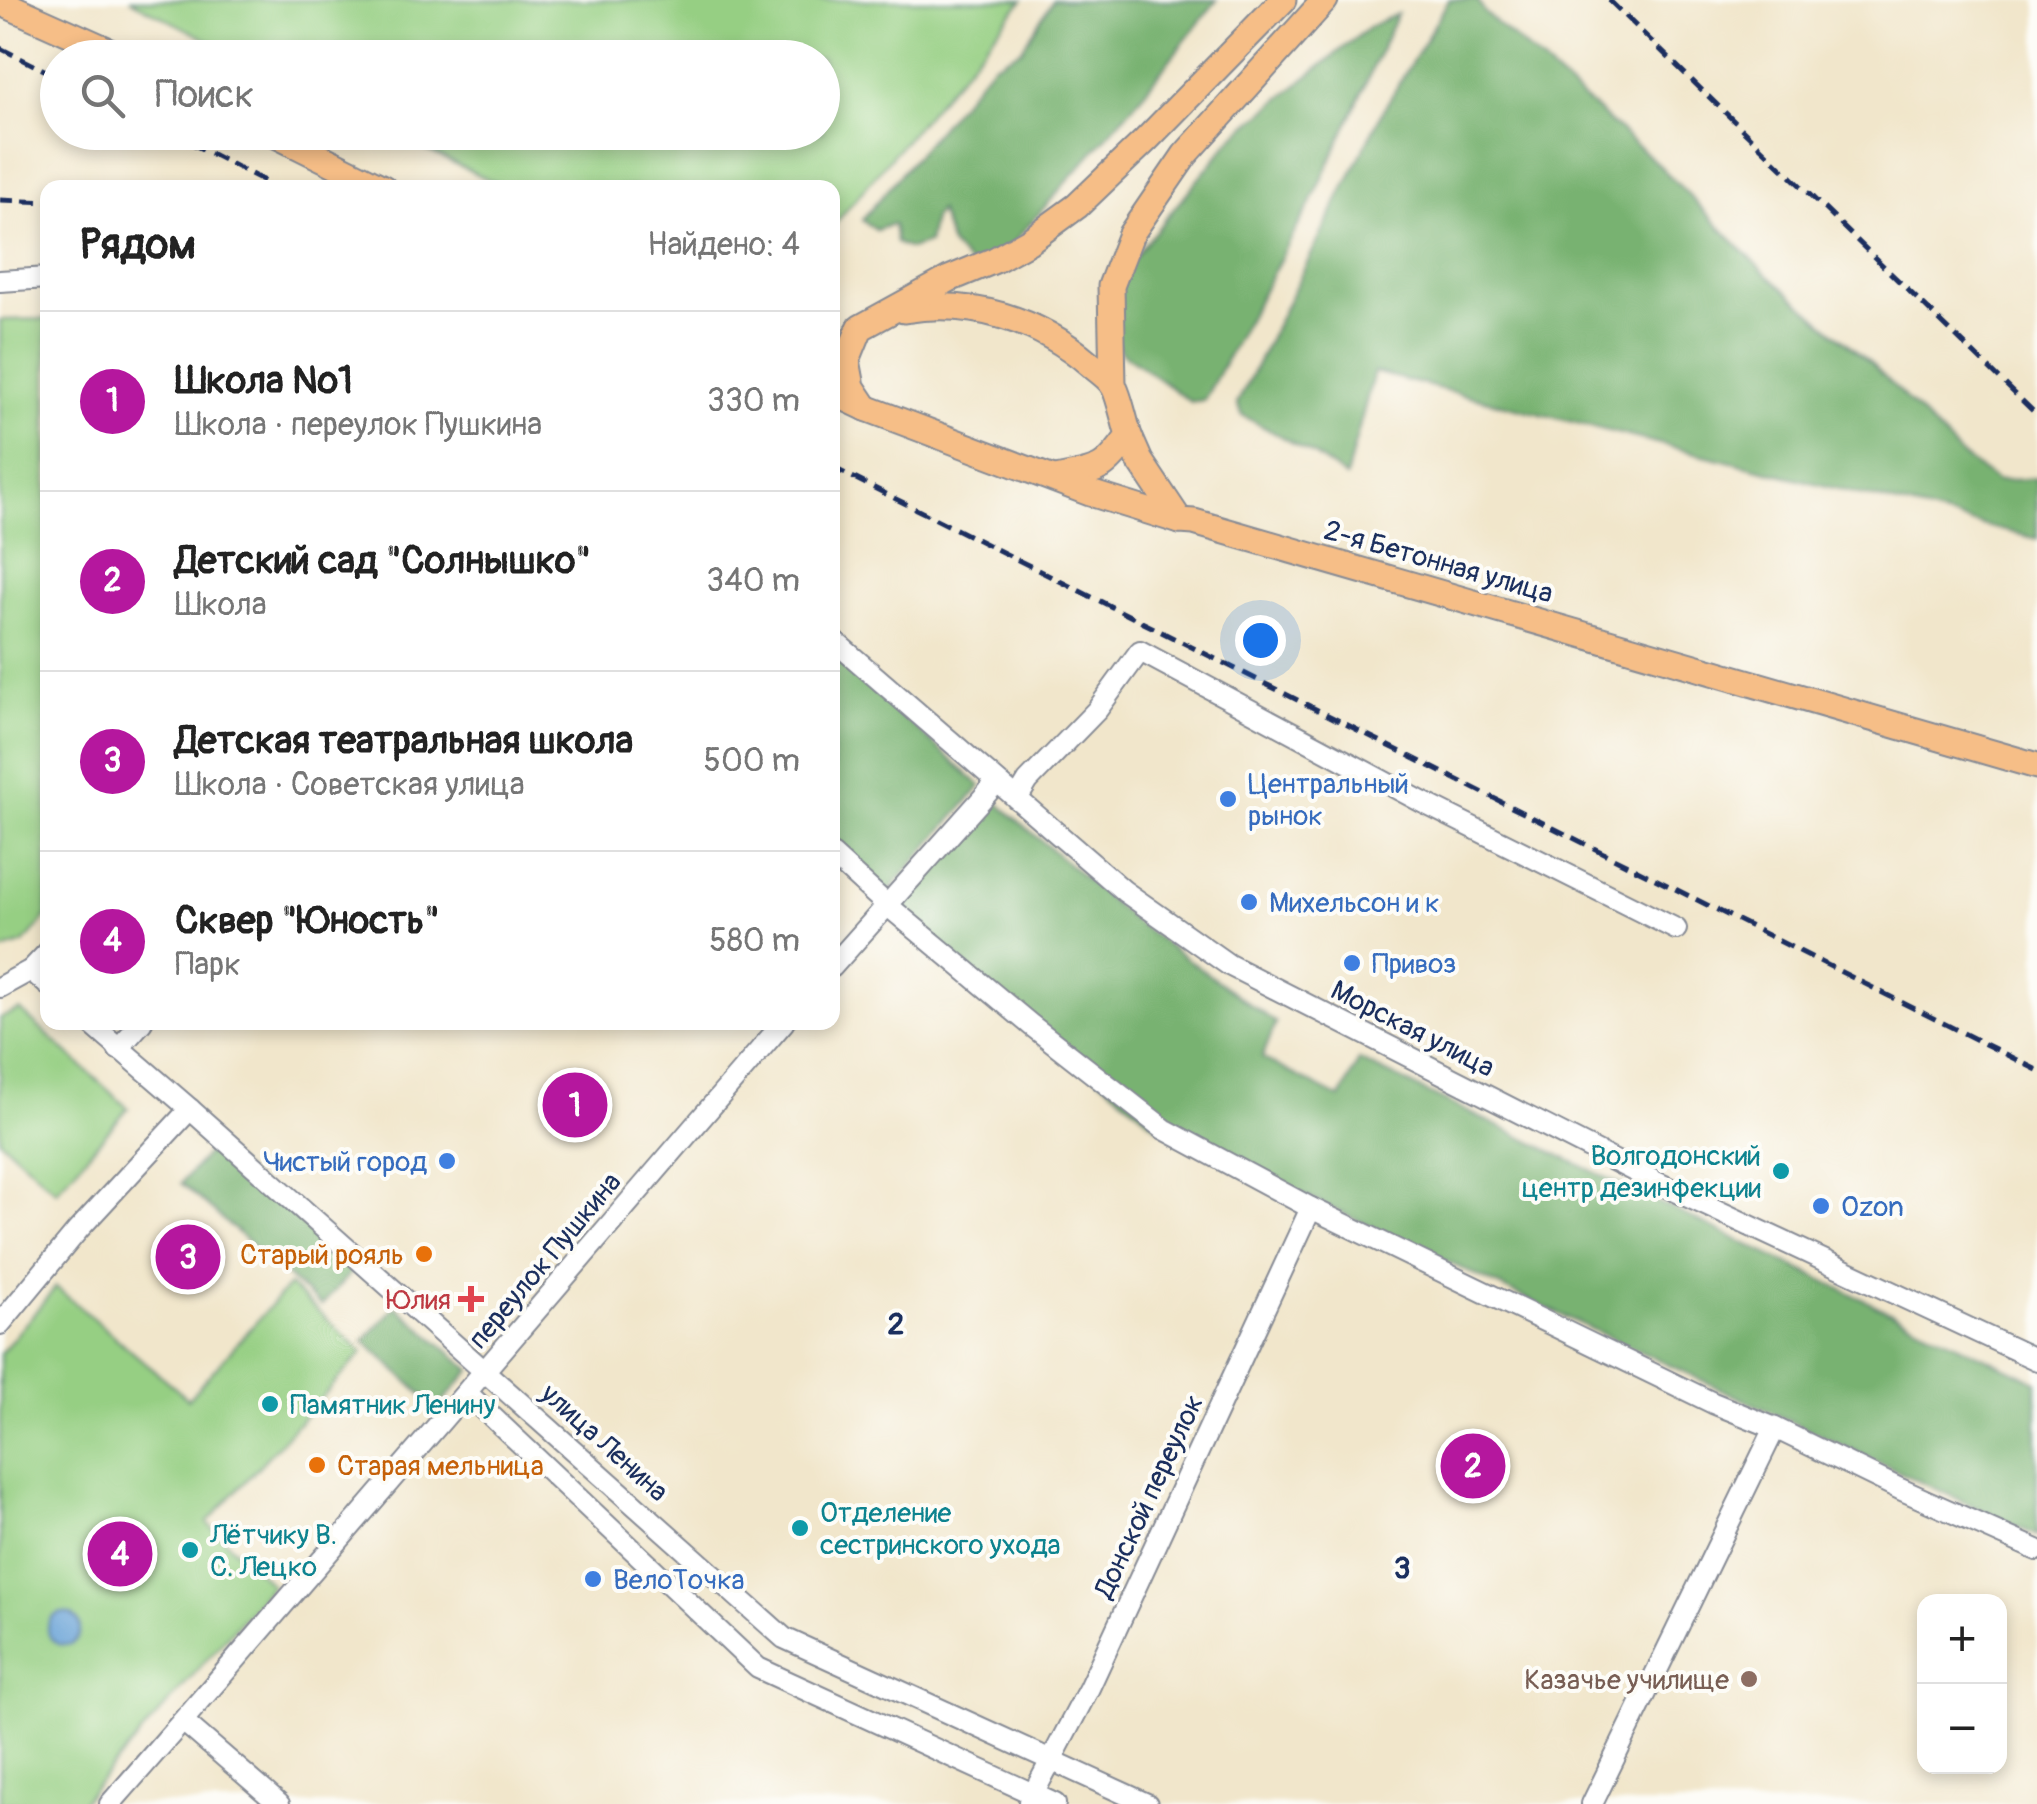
<!DOCTYPE html>
<html lang="ru">
<head>
<meta charset="utf-8">
<style>
	body { margin:0; font-family:Pangolin,sans-serif; background:#f6f6f6; color:#222 }
	.controls { position:absolute; right:30px; bottom:30px; display:grid; overflow:hidden; border-radius:20px; box-shadow:0 5px 15px #0003 }
	.controls button { width:90px; height:90px; display:grid; place-items:center; padding:0; border:0; border-bottom:2px solid #e0e0e0; background:#fff; color:#222; font:50px sans-serif }
	.you { position:absolute; left:1260px; top:640px; width:35px; height:35px; margin:-25px; border:8px solid #fff; border-radius:50%; background:#1a73e8; box-shadow:0 0 0 15px #1a73e833 }
	.badge { display:grid; place-items:center; width:65px; height:65px; border-radius:50%; background:#b5179e; color:#fff; font-size:32px; font-weight:700 }
	.pin { position:absolute; translate:-50% -50%; border:5px solid #fff; box-shadow:0 2px 10px #0006 }
	.list { margin:0; padding:0; list-style:none }
	h2 { display:flex; justify-content:space-between; align-items:center; height:130px; margin:0; padding:0 40px; font-size:42px }
	h2 small { font-size:32px; font-weight:400; color:#767676 }
	.list li { display:grid; grid-template-columns:65px 1fr auto; gap:30px; align-items:center; box-sizing:border-box; height:180px; padding:0 40px; border-top:2px solid #e0e0e0 }
	.list b { display:block; font-size:38px; white-space:nowrap }
	.list p { margin:0; font-size:32px; white-space:nowrap; color:#767676 }
	.list em { font-size:32px; font-style:normal; color:#767676 }
	.icon { flex:none; width:55px; height:55px; fill:none; stroke:currentColor; stroke-width:2; stroke-linecap:round; stroke-linejoin:round }
	.map { position:relative; flex:none; width:2037px; height:1804px; overflow:hidden }
	.search { position:absolute; background:#fff; box-shadow:0 5px 15px #0003; left:40px; top:40px; width:800px; height:110px; display:flex; align-items:center; gap:25px; box-sizing:border-box; padding:0 35px; border-radius:55px; color:#767676; font-size:38px }
	.panel { position:absolute; background:#fff; box-shadow:0 5px 15px #0003; left:40px; top:180px; width:800px; height:850px; border-radius:20px }
	.map>svg:first-child { display:block }
	.green { fill:#96cf83; stroke:#587f70; stroke-width:2.5 }
	.forest { fill:#78b271; stroke:#4a7068; stroke-width:2.5 }
	.water { fill:#67a2d7; stroke:#41689a; stroke-width:2.5 }
	.lines { fill:none; stroke-linecap:round; stroke-linejoin:round }
	.minor-casing { stroke:#868a94; stroke-width:24 }
	.major-casing { stroke:#868a94; stroke-width:29 }
	.minor { stroke:#fff; stroke-width:20 }
	.major { stroke:#f6be87; stroke-width:25 }
	.rail { stroke:#1b2f5e; stroke-width:5; stroke-dasharray:15 8; stroke-linecap:butt }
	.shop-dot { fill:#3f7fe0; stroke:#fdfcf7; stroke-width:4 }
	.culture-dot { fill:#0f9aa8; stroke:#fdfcf7; stroke-width:4 }
	.food-dot { fill:#e8710a; stroke:#fdfcf7; stroke-width:4 }
	.health-dot { fill:#e0444e; stroke:#fdfcf7; stroke-width:4 }
	.education-dot { fill:#8d6e63; stroke:#fdfcf7; stroke-width:4 }
	.labels { text-anchor:middle; stroke-width:8; stroke-linejoin:round; paint-order:stroke }
	.street-label { font-size:28px; fill:#1b2f5e; stroke:#fdfcf7 }
	.shop-label { font-size:28px; fill:#366cbe; stroke:#fdfcf7; text-anchor:start }
	.culture-label { font-size:28px; fill:#0d838f; stroke:#fdfcf7; text-anchor:start }
	.food-label { font-size:28px; fill:#c56008; stroke:#fdfcf7; text-anchor:end }
	.health-label { font-size:28px; fill:#be3a42; stroke:#fdfcf7; text-anchor:end }
	.education-label { font-size:28px; fill:#785e54; stroke:#fdfcf7; text-anchor:end }
	.neighbourhood-label { font-size:30px; font-weight:bold; fill:#1b2f5e; stroke:#fdfcf7 }
</style>
</head>
<body>
<div class="map">
<svg width="2037" height="1804" viewBox="0 0 2037 1804">
	<rect width="100%" height="100%" fill="#fdfcf7"/>
	<filter id="ink" filterUnits="userSpaceOnUse"><feTurbulence type="fractalNoise" baseFrequency=".01" numOctaves="2"/><feDisplacementMap in="SourceGraphic" scale="20" xChannelSelector="R" yChannelSelector="G"/><feConvolveMatrix kernelMatrix="1 2 1 2 8 2 1 2 1" color-interpolation-filters="sRGB"/></filter>
	<filter id="wash" filterUnits="userSpaceOnUse"><feTurbulence type="fractalNoise" baseFrequency=".0048" numOctaves="4" result="noise"/><feDisplacementMap in="SourceGraphic" scale="40" xChannelSelector="R" yChannelSelector="G"/><feGaussianBlur stdDeviation="2.25" result="paint"/><feColorMatrix in="noise" values="0 0 0 0 0 0 0 0 0 0 0 0 0 0 0 0 0 1.4 0 .05"/><feComposite in="paint" operator="in"/></filter>
	<g filter="url(#wash)">
		<rect width="100%" height="100%" fill="#f1e6cb"/>
		<g class="green">
			<polygon points="130,0 1023,0 833,226 832,188 504,187 391,133 822,132 822,58 241,57"/>
			<polygon points="47,319 47,916 24,943 0,951 0,320"/>
			<polygon points="20,1010 128,1108 56,1191 0,1140 0,1018"/>
			<polygon points="289,1285 363,1352 207,1523 272,1585 80,1804 0,1804 0,1354 56,1287 188,1399"/>
		</g>
		<g class="forest">
			<polygon points="1053,0 1217,0 1135,104 999,259 973,268 951,245 939,211 933,219 928,243 910,249 896,243 893,224 876,230 862,220 992,65 1022,49"/>
			<polygon points="1449,0 1478,0 1485,13 1659,165 1764,272 1874,366 1963,457 1997,481 2037,478 2037,539 1374,372 1346,477 1314,455 1242,415 1237,404 1382,112"/>
			<polygon points="1397,14 1317,191 1204,400 1191,402 1121,352 1102,317 1130,262 1233,137 1369,27"/>
			<polygon points="832,654 981,786 890,890 883,892 833,849"/>
			<polygon points="992,801 998,803 1134,921 1276,1023 1262,1058 1340,1098 1359,1060 2037,1382 2037,1536 1159,1128 900,913 901,902"/>
			<polygon points="215,1145 355,1268 321,1306 181,1183"/>
			<polygon points="396,1306 471,1370 437,1408 364,1341"/>
		</g>
		<circle class="water" cx="64" cy="1629" r="16"/>
	</g>
	<g filter="url(#ink)">
		<g class="lines">
			<defs>
				<g id="minor">
					<polyline points="0,281 48,278"/>
					<polyline points="832,639 1124,891 1229,965 1654,1181 2037,1360"/>
					<polyline points="1017,799 1028,781 1097,710 1140,651 1422,802 1676,929"/>
					<polyline points="832,855 887,905 1031,1025 1164,1129 1311,1208 1713,1403 1775,1428 1900,1489 2037,1550"/>
					<polyline points="832,967 997,782"/>
					<polyline points="31,970 48,985"/>
					<polyline points="0,987 31,970 48,952"/>
					<polyline points="89,1022 190,1109 784,1638 1147,1804"/>
					<polyline points="118,1049 142,1022"/>
					<polyline points="0,1324 78,1230 190,1109"/>
					<polyline points="467,1393 758,1668 1055,1804"/>
					<polyline points="183,1721 279,1804"/>
					<polyline points="1029,1802 1089,1688 1311,1208"/>
					<path d="M 110,1804 C 337,1545 559,1283 784,1022"/>
					<polyline points="1592,1804 1775,1428"/>
				</g>
				<g id="major">
					<polyline points="0,2 125,58"/>
					<polyline points="270,132 383,188"/>
					<path d="M 904,310 C 971,298 1039,320 1090,364 C 1097,370 1108,377 1113,385 C 1119,394 1125,424 1129,436 C 1103,473 1098,470 1056,479"/>
					<polyline points="1113,385 1111,286 1131,234 1185,155 1325,0"/>
					<polyline points="832,392 866,408 1090,493 1180,521 1194,522 2037,766"/>
					<polyline points="866,408 852,387 847,360 860,328 949,279 995,260 1029,241 1077,206 1146,140 1283,0"/>
					<polyline points="1129,436 1140,461 1180,521"/>
				</g>
			</defs>
			<use href="#minor" class="minor-casing"/>
			<use href="#major" class="major-casing"/>
			<use href="#minor" class="minor"/>
			<use href="#major" class="major"/>
			<g class="rail">
				<polyline points="1609,0 2037,415"/>
				<polyline points="0,48 58,77"/>
				<polyline points="169,132 278,188"/>
				<polyline points="0,200 48,202"/>
				<polyline points="832,467 2037,1070"/>
			</g>
		</g>
	</g>
	<g class="shop-dot">
		<circle cx="1228" cy="799" r="10"/>
		<circle cx="1249" cy="902" r="10"/>
		<circle cx="1352" cy="963" r="10"/>
		<circle cx="447" cy="1161" r="10"/>
		<circle cx="1821" cy="1206" r="10"/>
		<circle cx="593" cy="1579" r="10"/>
	</g>
	<g class="culture-dot">
		<circle cx="1781" cy="1171" r="10"/>
		<circle cx="270" cy="1404" r="10"/>
		<circle cx="800" cy="1528" r="10"/>
		<circle cx="190" cy="1550" r="10"/>
	</g>
	<g class="food-dot">
		<circle cx="424" cy="1254" r="10"/>
		<circle cx="317" cy="1465" r="10"/>
	</g>
	<path class="health-dot" d="M466 1284h10v10h10v10h-10v10h-10v-10h-10v-10h10z"/>
	<circle class="education-dot" cx="1749" cy="1679" r="10"/>
	<g class="labels">
		<g class="street-label">
			<text transform="translate(1439 561) rotate(16)" y="10">2-я Бетонная улица</text>
			<text transform="translate(1413 1028) rotate(27)" y="10">Морская улица</text>
			<text transform="translate(544 1260) rotate(-50)" y="10">переулок Пушкина</text>
			<text transform="translate(605 1442) rotate(42)" y="10">улица Ленина</text>
			<text transform="translate(1148 1496) rotate(-65)" y="10">Донской переулок</text>
		</g>
		<g class="shop-label">
			<text x="1248" y="793">Центральный<tspan x="1248" dy="32">рынок</tspan></text>
			<text x="1269" y="912">Михельсон и к</text>
			<text x="1372" y="973">Привоз</text>
			<text x="427" y="1171" text-anchor="end">Чистый город</text>
			<text x="1841" y="1216">Ozon</text>
			<text x="613" y="1589">ВелоТочка</text>
		</g>
		<g class="culture-label">
			<text x="1761" y="1165" text-anchor="end">Волгодонский<tspan x="1761" dy="32">центр дезинфекции</tspan></text>
			<text x="290" y="1414">Памятник Ленину</text>
			<text x="820" y="1522">Отделение<tspan x="820" dy="32">сестринского ухода</tspan></text>
			<text x="210" y="1544">Лётчику В.<tspan x="210" dy="32">С. Лецко</tspan></text>
		</g>
		<g class="food-label">
			<text x="404" y="1264">Старый рояль</text>
			<text x="337" y="1475" text-anchor="start">Старая мельница</text>
		</g>
		<g class="health-label">
			<text x="451" y="1309">Юлия</text>
		</g>
		<g class="education-label">
			<text x="1729" y="1689">Казачье училище</text>
		</g>
		<g class="neighbourhood-label">
			<text x="896" y="1334">2</text>
			<text x="1402" y="1578">3</text>
		</g>
	</g>
</svg>
<div class="controls">
<button>+</button>
<button>−</button>
</div>
<div class="you"></div>
<div class="pin badge" style="left:575px;top:1105px">1</div>
<div class="pin badge" style="left:1473px;top:1466px">2</div>
<div class="pin badge" style="left:188px;top:1257px">3</div>
<div class="pin badge" style="left:120px;top:1554px">4</div>
<div class="search"><svg class="icon" aria-label="search" viewBox="0 0 24 24"><circle cx="10" cy="10" r="6"/><path d="M15 15l6 6"/></svg>Поиск</div>
<section class="panel">
<h2>Рядом<small>Найдено: 4</small></h2>
<ul class="list">
<li><span class="badge">1</span><div><b>Школа №1</b><p>Школа · переулок Пушкина</p></div><em>330 m</em></li>
<li><span class="badge">2</span><div><b>Детский сад &quot;Солнышко&quot;</b><p>Школа</p></div><em>340 m</em></li>
<li><span class="badge">3</span><div><b>Детская театральная школа</b><p>Школа · Советская улица</p></div><em>500 m</em></li>
<li><span class="badge">4</span><div><b>Сквер &quot;Юность&quot;</b><p>Парк</p></div><em>580 m</em></li>
</ul>
</section>
</div>
</body>
</html>
